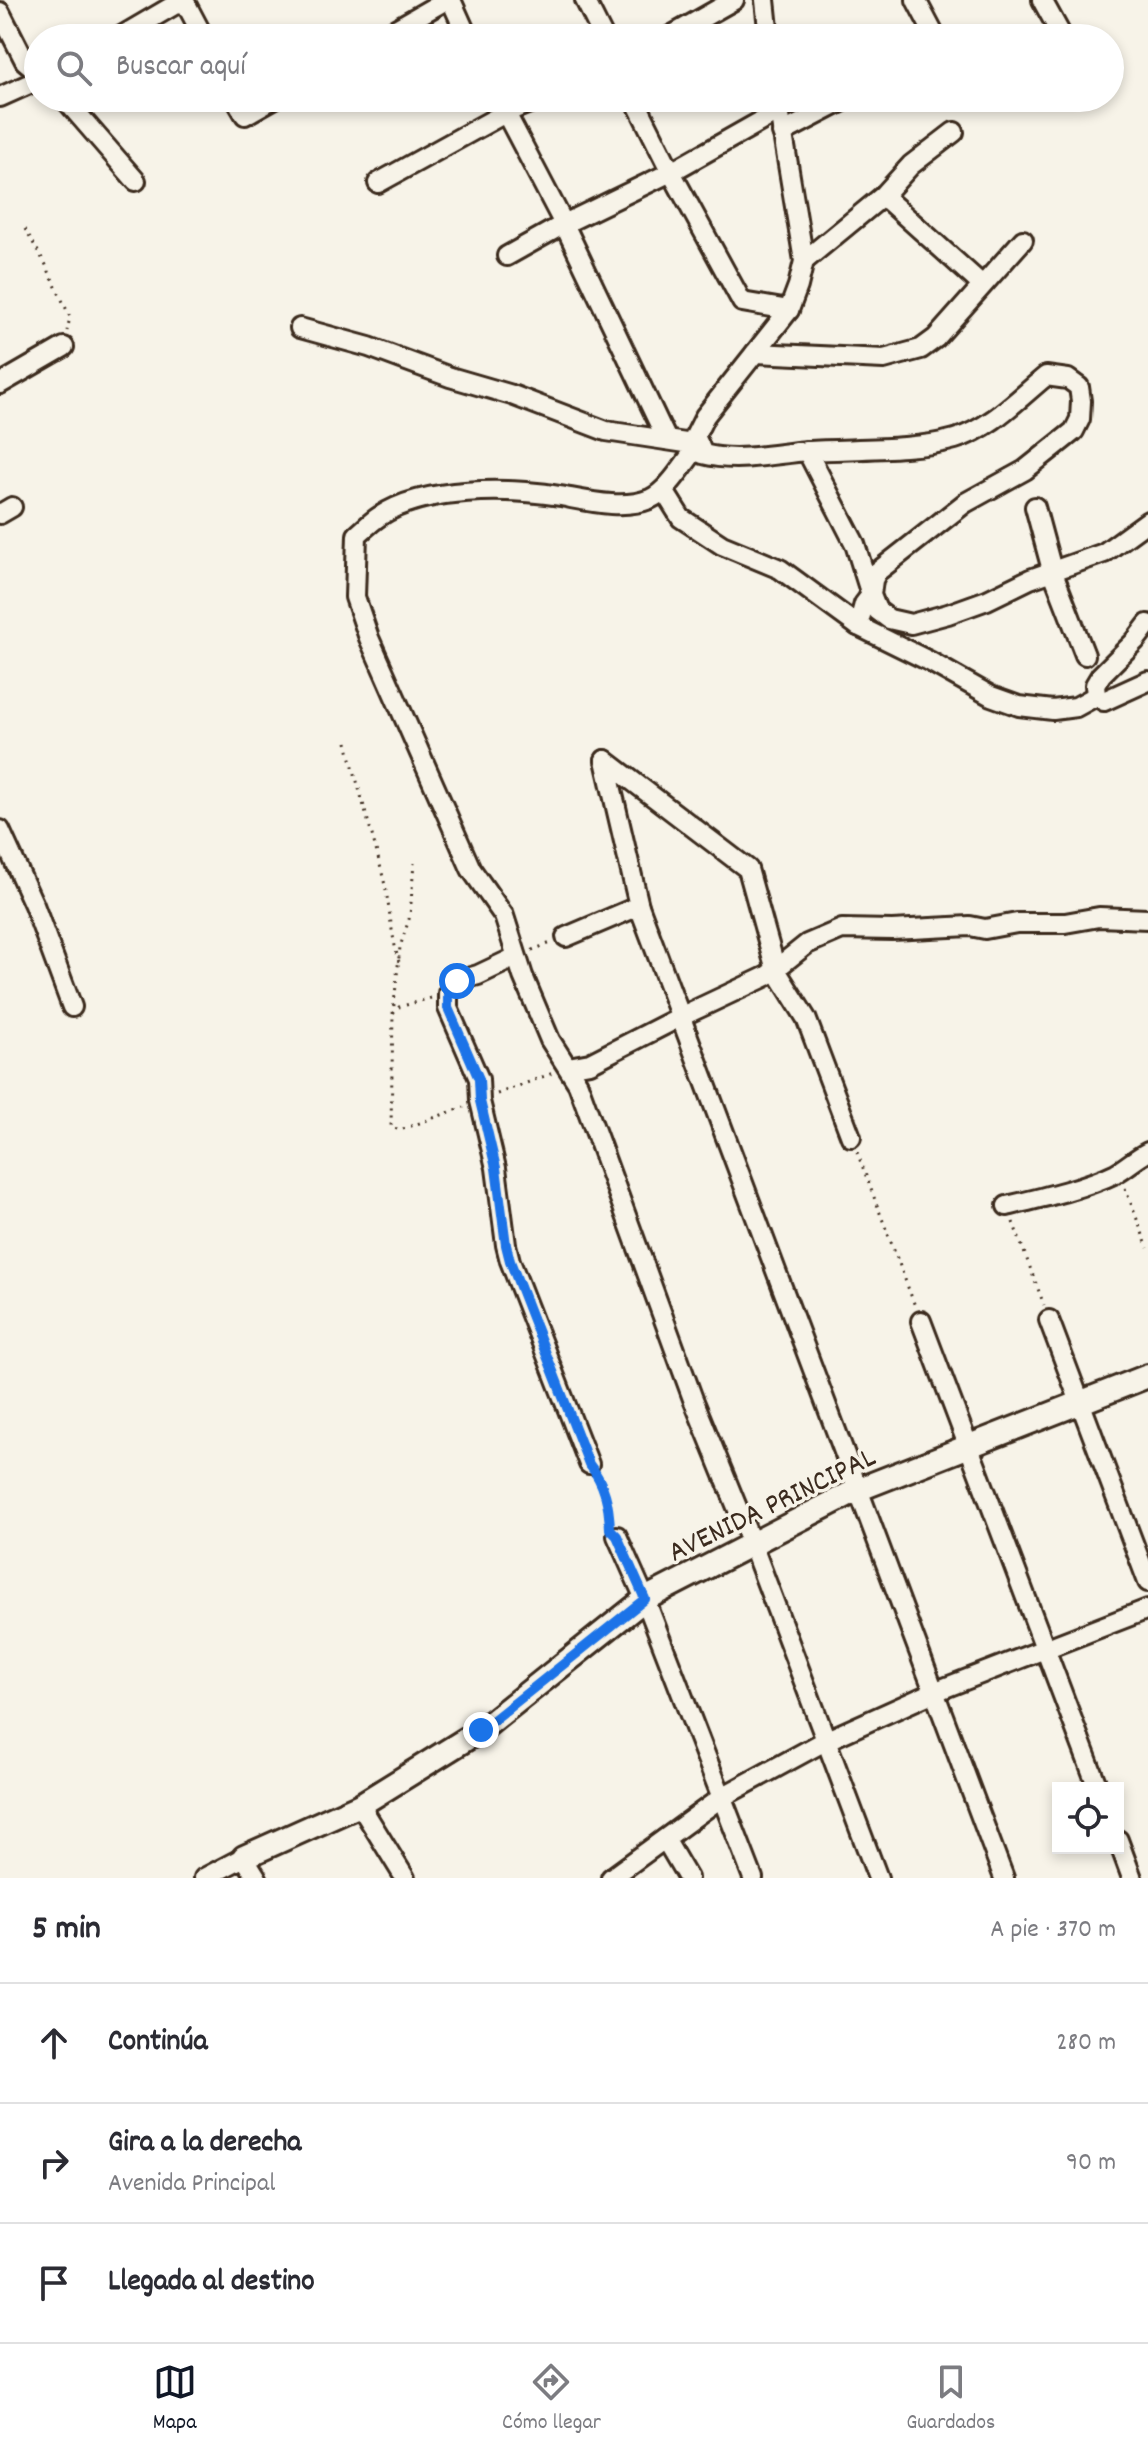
<!DOCTYPE html>
<html lang="es">
<head>
<meta charset="utf-8">
<style>
	body { margin:0; font-family:Dekko,sans-serif; background:#f2f2f3; color:#2b2b33 }
	.controls { position:absolute; right:24px; bottom:24px; display:grid; overflow:hidden; border-radius:0px; box-shadow:0 4px 12px #0003 }
	.controls button { width:72px; height:72px; display:grid; place-items:center; padding:0; border:0; border-bottom:2px solid #e1e1e2; background:#fff; color:#2b2b33; font:40px sans-serif }
	.stop { position:absolute; width:24px; height:24px; margin:-18px; border:6px solid #1a73e8; border-radius:50%; background:#fff }
	.stop.end { background:#1a73e8; border-color:#fff; box-shadow:0 2px 8px #0008 }
	.list { margin:0; padding:0; list-style:none }
	h2 { display:flex; justify-content:space-between; align-items:center; height:104px; margin:0; padding:0 32px; font-size:34px }
	h2 small { font-size:26px; font-weight:400; color:#7c7c81 }
	.list li { display:grid; grid-template-columns:52px 1fr auto; gap:24px; align-items:center; box-sizing:border-box; height:120px; padding:0 32px; border-top:2px solid #e1e1e2 }
	.list b { display:block; font-size:30px; white-space:nowrap }
	.list p { margin:0; font-size:26px; white-space:nowrap; color:#7c7c81 }
	.list em { font-size:26px; font-style:normal; color:#7c7c81 }
	.icon { flex:none; width:44px; height:44px; fill:none; stroke:currentColor; stroke-width:2; stroke-linecap:round; stroke-linejoin:round }
	.map { position:relative; flex:none; width:1148px; height:1878px; overflow:hidden }
	.search { position:absolute; background:#fff; box-shadow:0 4px 12px #0003; left:24px; right:24px; top:24px; height:88px; display:flex; align-items:center; gap:20px; box-sizing:border-box; padding:0 28px; border-radius:44px; color:#7c7c81; font-size:30px }
	.sheet { height:464px; background:#fff }
	nav { display:flex; justify-content:space-around; align-items:center; box-sizing:border-box; height:112px; border-top:2px solid #e1e1e2; background:#fff; font-size:22px; color:#7c7c81 }
	nav a { display:grid; justify-items:center; gap:4px }
	nav .on { color:#111827 }
	.map>svg:first-child { display:block }
	.lines { fill:none; stroke-linecap:round; stroke-linejoin:round }
	.minor-casing { stroke:#3b2a1e; stroke-width:24 }
	.tertiary-casing { stroke:#3b2a1e; stroke-width:28 }
	.path { stroke:#3b2a1e; stroke-width:3; stroke-dasharray:2 6; stroke-linecap:butt }
	.minor { stroke:#f7f3e8; stroke-width:18 }
	.tertiary { stroke:#f7f3e8; stroke-width:22 }
	.route { stroke:#1a73e8; stroke-width:10 }
	.labels { text-anchor:middle; stroke-width:7; stroke-linejoin:round; paint-order:stroke }
	.street-label { font-size:30px; fill:#3b2a1e; stroke:#f7f3e8 }
</style>
</head>
<body>
<div class="map">
<svg width="1148" height="1878" viewBox="0 0 1148 1878">
	<rect width="100%" height="100%" fill="#f7f3e8"/>
	<filter id="ink" filterUnits="userSpaceOnUse"><feTurbulence type="fractalNoise" baseFrequency=".0125" numOctaves="2"/><feDisplacementMap in="SourceGraphic" scale="16" xChannelSelector="R" yChannelSelector="G"/><feConvolveMatrix kernelMatrix="1 2 1 2 8 2 1 2 1" color-interpolation-filters="sRGB"/></filter>
	<g filter="url(#ink)">
		<g class="lines">
			<defs>
				<g id="minor">
					<polyline points="184,0 204,38"/>
					<polyline points="451,0 468,38"/>
					<polyline points="585,0 604,38"/>
					<polyline points="765,0 769,38"/>
					<polyline points="916,0 936,38"/>
					<polyline points="1042,0 1063,38"/>
					<polyline points="0,12 25,61 38,72"/>
					<polyline points="118,38 183,0"/>
					<polyline points="380,38 446,0"/>
					<polyline points="667,38 734,0"/>
					<polyline points="0,97 38,80"/>
					<polyline points="64,98 136,181"/>
					<polyline points="235,98 245,115 275,98"/>
					<polyline points="498,98 564,224 667,440"/>
					<polyline points="634,98 671,172 742,302 789,310"/>
					<path d="M 777,98 L 804,261 L 798,286 L 789,310 L 705,416 L 695,436 L 703,454 C 736,463 773,454 807,451 C 852,448 913,451 955,439 C 990,429 1019,398 1046,376 L 1068,379 L 1079,387 L 1081,401 L 1080,419 L 1074,431 L 1025,470 L 965,503 L 877,572 L 873,580 L 871,595 L 877,610 L 889,619 L 911,624 L 948,614 L 987,600 L 1030,579 L 1104,553 L 1148,521"/>
					<polyline points="782,133 849,98"/>
					<polyline points="378,183 505,113 542,98"/>
					<polyline points="883,196 982,285"/>
					<polyline points="507,256 564,224 671,172 779,111"/>
					<polyline points="804,261 883,196 911,165 954,132"/>
					<polyline points="300,328 369,347 450,377 512,395 606,431 699,445"/>
					<polyline points="755,353 884,359 921,349 936,338 1023,240"/>
					<polyline points="0,384 64,347"/>
					<path d="M 699,445 C 685,461 669,491 650,499 C 623,510 588,501 560,496 C 509,488 425,486 380,516 C 372,521 364,529 357,535 L 355,597 L 369,638 L 471,869 L 504,916 L 523,976 L 550,1040 L 578,1084 L 693,1399 L 752,1544 L 878,1878"/>
					<polyline points="807,451 855,544 871,595 864,604 858,626"/>
					<polyline points="664,491 681,518 722,545 780,569 858,626 929,661 991,696 1019,706 1053,710 1076,707 1096,696"/>
					<polyline points="1035,507 1052,570 1085,655"/>
					<polyline points="0,514 12,507"/>
					<polyline points="1148,624 1135,641 1101,675 1095,685 1096,696 1104,701 1148,681"/>
					<polyline points="605,760 639,906 1004,1878"/>
					<polyline points="605,760 748,869 776,970 806,1018 851,1137"/>
					<polyline points="0,830 34,905 72,1007"/>
					<polyline points="566,937 639,906"/>
					<polyline points="516,957 478,975 457,981 448,993 448,1008 479,1079 480,1101 496,1168 506,1245 510,1261 589,1464"/>
					<polyline points="568,1067 590,1063 680,1017 767,976 807,944 842,929 892,930 970,926 985,929 1017,923 1065,923 1099,917 1148,919"/>
					<path d="M 1007,1206 C 1041,1198 1085,1188 1116,1173 C 1127,1167 1136,1158 1148,1152"/>
					<polyline points="1049,1320 1148,1582"/>
					<polyline points="921,1321 1098,1788"/>
					<polyline points="617,1536 645,1599 753,1878"/>
					<polyline points="360,1805 405,1878"/>
					<polyline points="665,1839 688,1878"/>
					<polyline points="1118,1840 1132,1878"/>
					<polyline points="204,1878 244,1857 257,1878"/>
					<polyline points="611,1878 722,1797 825,1741 934,1692 1148,1609"/>
				</g>
				<polyline id="tertiary" points="244,1857 360,1805 481,1730 645,1599 857,1490 1148,1376"/>
			</defs>
			<use href="#minor" class="minor-casing"/>
			<use href="#tertiary" class="tertiary-casing"/>
			<g class="path">
				<polyline points="25,229 46,265 70,317 67,331"/>
				<path d="M 347,742 C 358,789 373,835 384,881 C 390,908 391,935 399,962"/>
				<polyline points="532,950 551,943"/>
				<polyline points="431,998 399,1007 393,1014 391,1127 400,1130 464,1107"/>
				<polyline points="393,1014 400,947 410,916 414,863"/>
				<polyline points="497,1094 553,1073"/>
				<polyline points="857,1152 915,1306"/>
				<polyline points="1125,1188 1148,1248"/>
				<polyline points="1013,1222 1044,1305"/>
				<polyline points="599,1476 609,1504 610,1523"/>
			</g>
			<use href="#minor" class="minor"/>
			<use href="#tertiary" class="tertiary"/>
		</g>
	</g>
	<g class="lines" filter="url(#ink)">
		<path class="route" d="M 457,981 L 448,993 L 448,1008 L 479,1079 L 480,1101 L 496,1168 L 506,1245 L 510,1261 L 589,1464 C 605,1484 609,1504 610,1529 L 617,1536 L 645,1599 L 481,1730"/>
	</g>
	<g class="labels">
		<g class="street-label">
			<text transform="translate(771 1503) rotate(-26)" y="10">AVENIDA PRINCIPAL</text>
		</g>
	</g>
</svg>
<div class="controls">
<button><svg class="icon" aria-label="locate" viewBox="0 0 24 24"><circle cx="12" cy="12" r="6"/><path d="M12 2v4M12 18v4M2 12h4M18 12h4"/></svg></button>
</div>
<div class="stop" style="left:457px;top:981px"></div>
<div class="stop end" style="left:481px;top:1730px"></div>
<div class="search"><svg class="icon" aria-label="search" viewBox="0 0 24 24"><circle cx="10" cy="10" r="6"/><path d="M15 15l6 6"/></svg>Buscar aquí</div>
</div>
<section class="sheet">
<h2>5 min<small>A pie · 370 m</small></h2>
<ul class="list">
<li><svg class="icon" aria-label="ahead" viewBox="0 0 24 24"><path d="M12 20V5M6 11l6-6 6 6"/></svg><div><b>Continúa</b></div><em>280 m</em></li>
<li><svg class="icon" aria-label="right" viewBox="0 0 24 24"><path d="M7 20v-9h11M14 6l5 5-5 5"/></svg><div><b>Gira a la derecha</b><p>Avenida Principal</p></div><em>90 m</em></li>
<li><svg class="icon" aria-label="arrive" viewBox="0 0 24 24"><path d="M6 21V4h12l-3 4 3 4H6"/></svg><div><b>Llegada al destino</b></div></li>
</ul>
</section>
<nav>
<a class="on"><svg class="icon" aria-label="map" viewBox="0 0 24 24"><path d="M3 6l6-2 6 2 6-2v14l-6 2-6-2-6 2zM9 4v14M15 6v14"/></svg>Mapa</a>
<a><svg class="icon" aria-label="directions" viewBox="0 0 24 24"><path d="M12 3l9 9-9 9-9-9zM9 14v-3h6M13 9l2 2-2 2"/></svg>Cómo llegar</a>
<a><svg class="icon" aria-label="saved" viewBox="0 0 24 24"><path d="M7 4h10v16l-5-4-5 4z"/></svg>Guardados</a>
</nav>
</body>
</html>
